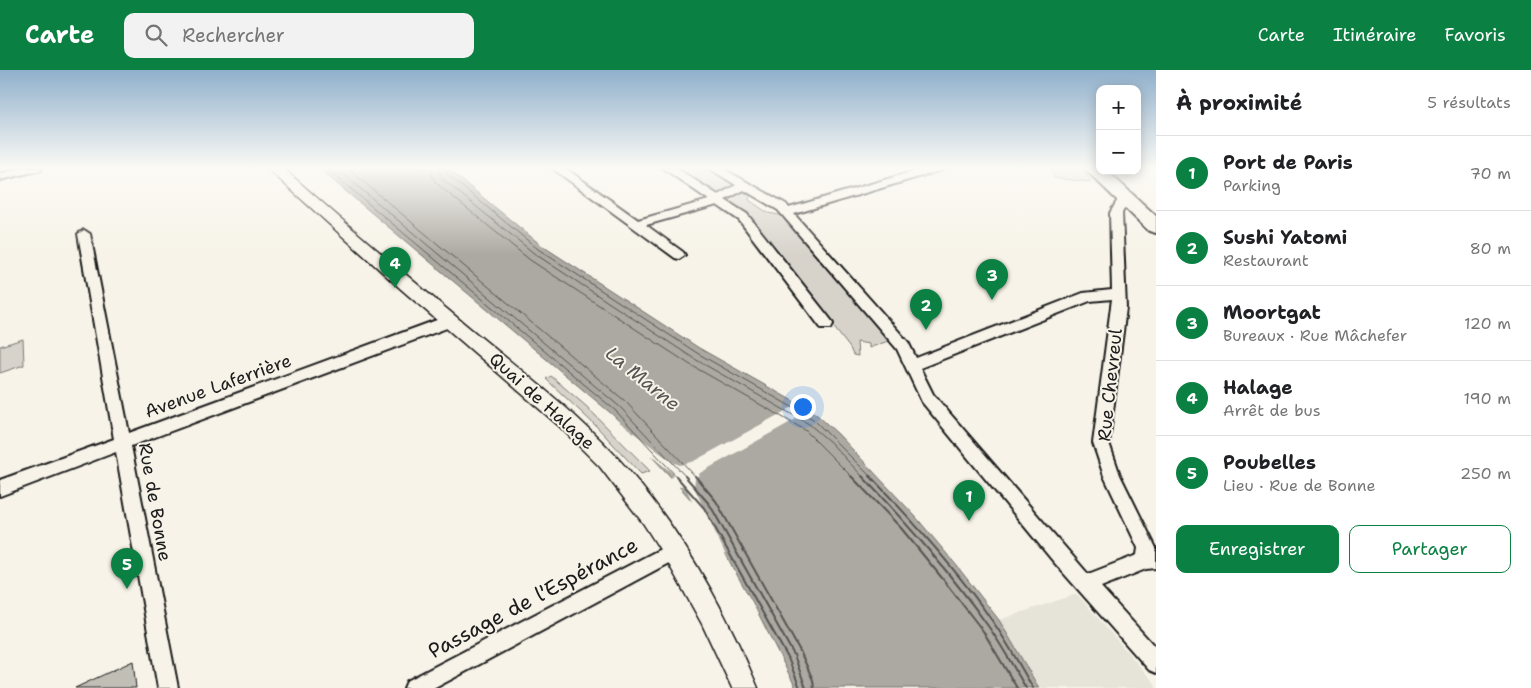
<!DOCTYPE html>
<html lang="fr">
<head>
<meta charset="utf-8">
<style>
	body { margin:0; font-family:"Shantell Sans",sans-serif; background:#f2f2f2; color:#202124 }
	.controls { position:absolute; right:15px; top:15px; display:grid; overflow:hidden; border-radius:10px; box-shadow:0 2px 12px #0003 }
	.controls button { width:45px; height:45px; display:grid; place-items:center; padding:0; border:0; border-bottom:1px solid #e0e0e0; background:#fff; color:#202124; font:25px sans-serif }
	.you { position:absolute; left:802px; top:336px; width:18px; height:18px; margin:-12px; border:4px solid #fff; border-radius:50%; background:#1a73e8; box-shadow:0 0 0 8px #1a73e833 }
	.badge { display:grid; place-items:center; width:32px; height:32px; border-radius:50%; background:#0b8043; color:#fff; font-size:16px; font-weight:700 }
	.pin { position:absolute; translate:-50% -41px; filter:drop-shadow(0 1px 2px #0008) }
	.pin::after { content:''; position:absolute; top:26px; width:18px; height:15px; background:inherit; clip-path:polygon(0 0,100% 0,50% 100%) }
	.list { margin:0; padding:0; list-style:none }
	h2 { display:flex; justify-content:space-between; align-items:center; height:65px; margin:0; padding:0 20px; font-size:21px }
	h2 small { font-size:16px; font-weight:400; color:#757577 }
	.list li { display:grid; grid-template-columns:32px 1fr auto; gap:15px; align-items:center; box-sizing:border-box; height:75px; padding:0 20px; border-top:1px solid #e0e0e0 }
	.list b { display:block; font-size:19px; white-space:nowrap }
	.list p { margin:0; font-size:16px; white-space:nowrap; color:#757577 }
	.list em { font-size:16px; font-style:normal; color:#757577 }
	.actions { display:flex; gap:10px; padding:15px 20px }
	.actions a { flex:1; padding:11px 0; border:1px solid #0b8043; border-radius:10px; text-align:center; font-size:18px; color:#0b8043 }
	.actions .main { background:#0b8043; color:#fff }
	.icon { flex:none; width:28px; height:28px; fill:none; stroke:currentColor; stroke-width:2; stroke-linecap:round; stroke-linejoin:round }
	.map { position:relative; flex:none; width:1156px; height:618px; overflow:hidden }
	header { display:flex; align-items:center; gap:30px; box-sizing:border-box; height:70px; padding:0 25px; background:#0b8043; color:#fff }
	header strong { font-size:24px }
	nav { display:flex; gap:28px; margin-inline-start:auto; font-size:18px }
	.search { width:350px; height:45px; background:#f2f2f2; display:flex; align-items:center; gap:12px; box-sizing:border-box; padding:0 18px; border-radius:10px; color:#757577; font-size:19px }
	main { display:flex }
	aside { flex:1; background:#fff }
	.map>svg:first-child { display:block }
	.built { fill:#e6e3d9 }
	.green { fill:#d7d3cb; stroke:#7a7874 }
	.water { fill:#aca9a2; stroke:#72716c }
	.pier { fill:#f7f3e8 }
	.lines { fill:none; stroke-linecap:round; stroke-linejoin:round }
	.shore-far1 { stroke:#565452; stroke-width:1 }
	.shore { stroke:#565452; stroke-width:2 }
	.building { fill:#c0beb5; stroke:#1c1c1c }
	.minor-casing { stroke:#1c1c1c; stroke-width:4 }
	.tertiary-casing { stroke:#1c1c1c; stroke-width:3 }
	.primary-casing { stroke:#1c1c1c; stroke-width:4 }
	.minor { fill:#f7f3e8; fill-rule:evenodd }
	.tertiary { fill:#f7f3e8; fill-rule:evenodd }
	.primary { fill:#f7f3e8; fill-rule:evenodd }
	.labels { text-anchor:middle; stroke-width:4; stroke-linejoin:round; paint-order:stroke }
	.street-label { font-size:18px; fill:#1c1c1c; stroke:#f7f3e8 }
	.water-label { font-size:19px; font-style:italic; fill:#565452; stroke:#f7f3e8 }
	.near-street-label { font-size:21px; fill:#1c1c1c; stroke:#f7f3e8 }
</style>
</head>
<body>
<header>
<strong>Carte</strong>
<div class="search"><svg class="icon" aria-label="search" viewBox="0 0 24 24"><circle cx="10" cy="10" r="6"/><path d="M15 15l6 6"/></svg>Rechercher</div>
<nav><a>Carte</a><a>Itinéraire</a><a>Favoris</a></nav>
</header>
<main>
<div class="map">
<svg width="1156" height="618" viewBox="0 0 1156 618">
	<rect width="100%" height="100%" fill="#f7f3e8"/>
	<filter id="ink" filterUnits="userSpaceOnUse"><feTurbulence type="fractalNoise" baseFrequency=".02" numOctaves="2"/><feDisplacementMap in="SourceGraphic" scale="10" xChannelSelector="R" yChannelSelector="G"/><feConvolveMatrix kernelMatrix="1 2 1 2 8 2 1 2 1" color-interpolation-filters="sRGB"/></filter>
	<g filter="url(#ink)">
		<polygon class="built" points="1077,524 1156,615 1156,618 1039,618 999,550"/>
		<g class="green">
			<polygon points="675,98 708,98 750,124 749,130 768,143 785,146 896,274 888,271 869,278 869,274 857,272 858,286 853,285 850,278 754,155"/>
			<polygon points="1051,98 1082,98 1091,112 1054,108"/>
			<polygon points="23,269 24,295 0,303 0,276"/>
			<polygon points="551,306 587,337 650,401 641,404 596,356 546,309"/>
		</g>
		<polygon class="water" points="318,98 447,98 541,175 699,278 816,344 838,364 915,446 957,496 999,550 1039,618 796,618 753,533 700,440 668,404 613,345"/>
		<polygon class="pier" points="592,331 672,392 680,395 694,391 800,333 812,340 700,403 695,409 694,417 737,509 695,439 686,417 683,415 677,418 669,409 675,405 636,374 611,347"/>
		<g class="lines">
			<g class="shore-far1">
				<polyline points="326,98 616,341 677,407"/>
				<polyline points="336,98 620,337 686,407"/>
				<polyline points="347,98 625,331 696,407"/>
				<polyline points="431,98 432,106 437,114 530,190 689,294 805,360 852,407"/>
				<polyline points="438,98 442,109 535,184 693,288 809,354 830,372 863,407"/>
				<polyline points="445,98 447,104 538,179 697,283 813,349 871,407"/>
			</g>
			<g class="shore">
				<polyline points="676,406 704,438 788,588 800,618"/>
				<polyline points="685,406 710,435 794,585 806,618"/>
				<polyline points="695,406 716,431 800,581 813,610 814,618"/>
				<polyline points="851,406 901,458 942,508 983,561 1017,618"/>
				<path d="M 862,406 C 907,454 950,502 988,556 C 1002,575 1013,597 1026,618"/>
				<path d="M 870,406 C 914,452 957,500 993,552 C 1008,573 1020,596 1033,618"/>
			</g>
		</g>
		<polygon class="building" points="133,591 136,618 75,618"/>
		<g class="lines">
			<defs>
				<g id="minor">
					<polygon points="22,98 42,98 41,100 0,110 0,104"/>
					<path d="M 552,98 L 565,98 L 638,150 L 709,130 L 663,98 L 676,98 L 718,125 L 736,115 L 709,98 L 722,98 L 786,134 L 789,138 L 925,98 L 943,98 L 942,100 L 794,144 L 908,272 L 916,288 L 1083,223 L 1112,220 L 1110,143 L 1120,126 L 1128,126 L 1130,128 L 1122,143 L 1126,238 L 1109,373 L 1120,405 L 1156,478 L 1156,498 L 1146,499 L 1101,517 L 1156,578 L 1156,603 L 1149,600 L 1053,491 L 922,332 L 897,279 L 778,140 L 744,120 L 725,130 L 747,144 L 831,250 L 833,254 L 831,258 L 821,258 L 739,150 L 717,135 L 646,155 L 683,182 L 685,185 L 679,189 L 675,188 ZM 1112,229 L 1093,373 L 1104,406 L 1138,478 L 1137,485 L 1088,504 L 933,324 L 920,298 L 1090,231 Z"/>
					<polygon points="84,160 90,164 129,363 445,247 455,247 457,251 455,255 131,376 178,618 158,618 116,382 0,426 0,410 114,369 78,164"/>
					<polygon points="674,472 680,475 683,481 680,487 435,618 404,618 407,611"/>
				</g>
				<path id="tertiary" d="M 267,98 L 283,98 C 345,153 408,207 472,260 C 520,300 571,338 614,384 C 676,451 723,534 758,618 L 732,618 L 702,554 L 666,489 L 643,453 L 600,397 L 558,355 L 401,219 Z"/>
				<polygon id="primary" points="1084,98 1100,98 1100,101 1107,101 1156,146 1156,163 1149,161"/>
			</defs>
			<use href="#minor" class="minor-casing"/>
			<use href="#tertiary" class="tertiary-casing"/>
			<use href="#primary" class="primary-casing"/>
			<use href="#minor" class="minor"/>
			<use href="#tertiary" class="tertiary"/>
			<use href="#primary" class="primary"/>
		</g>
	</g>
	<linearGradient id="sky" x2="0" y2="1"><stop stop-color="#90b0cc"/><stop offset="0.53" stop-color="#fbfaf5"/><stop offset="1" stop-color="#fbfaf5" stop-opacity="0"/></linearGradient>
	<rect width="1156" height="185" fill="url(#sky)"/>
	<g class="labels">
		<g class="street-label">
			<text transform="translate(1110 315) rotate(-84)" y="6">Rue Chevreul</text>
			<text transform="translate(218 316) rotate(-20)" y="6">Avenue Laferrière</text>
			<text transform="translate(542 331) rotate(42)" y="6">Quai de Halage</text>
			<text transform="translate(155 432) rotate(80)" y="6">Rue de Bonne</text>
		</g>
		<g class="water-label">
			<text transform="translate(643 308) rotate(39)" y="7">La Marne</text>
		</g>
		<g class="near-street-label">
			<text transform="translate(533 528) rotate(-28)" y="7">Passage de l'Espérance</text>
		</g>
	</g>
</svg>
<div class="controls">
<button>+</button>
<button>−</button>
</div>
<div class="you"></div>
<div class="pin badge" style="left:969px;top:451px">1</div>
<div class="pin badge" style="left:926px;top:260px">2</div>
<div class="pin badge" style="left:992px;top:230px">3</div>
<div class="pin badge" style="left:395px;top:218px">4</div>
<div class="pin badge" style="left:127px;top:519px">5</div>
</div>
<aside>
<h2>À proximité<small>5 résultats</small></h2>
<ul class="list">
<li><span class="badge">1</span><div><b>Port de Paris</b><p>Parking</p></div><em>70 m</em></li>
<li><span class="badge">2</span><div><b>Sushi Yatomi</b><p>Restaurant</p></div><em>80 m</em></li>
<li><span class="badge">3</span><div><b>Moortgat</b><p>Bureaux · Rue Mâchefer</p></div><em>120 m</em></li>
<li><span class="badge">4</span><div><b>Halage</b><p>Arrêt de bus</p></div><em>190 m</em></li>
<li><span class="badge">5</span><div><b>Poubelles</b><p>Lieu · Rue de Bonne</p></div><em>250 m</em></li>
</ul>
<div class="actions"><a class="main">Enregistrer</a><a>Partager</a></div>
</aside>
</main>
</body>
</html>
